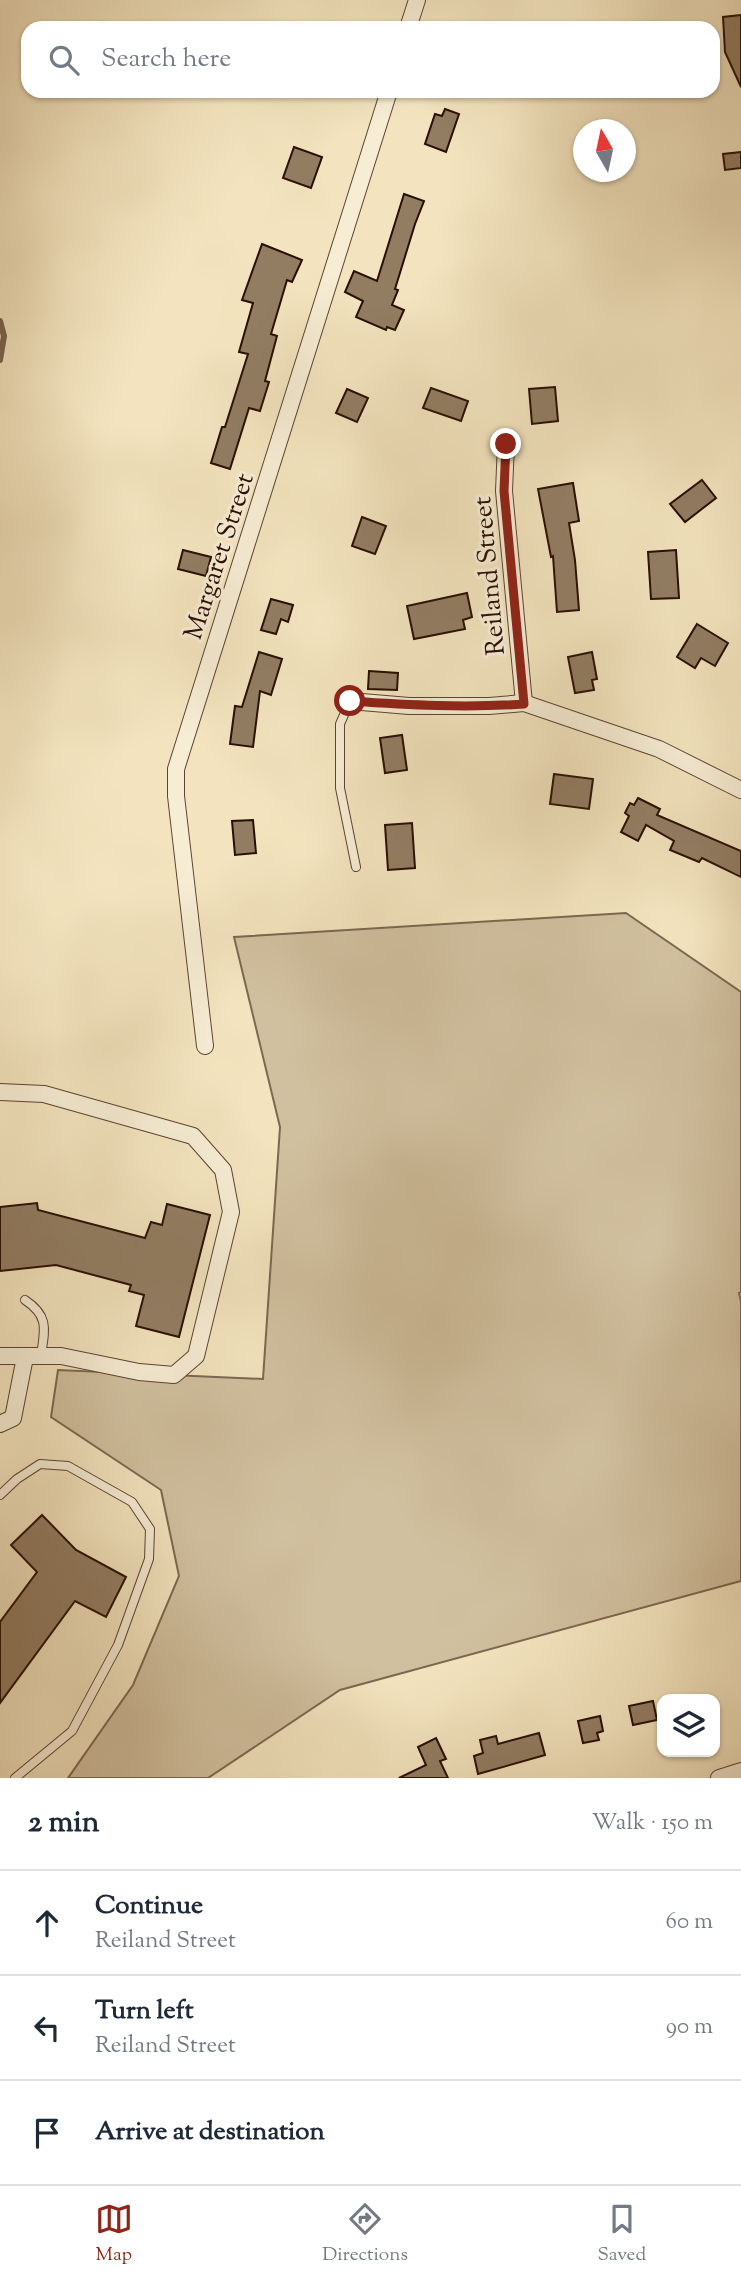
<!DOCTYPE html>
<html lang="en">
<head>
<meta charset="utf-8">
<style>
	body { margin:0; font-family:"Sorts Mill Goudy",serif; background:#f6f6f7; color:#1f2937 }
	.controls { position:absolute; right:21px; bottom:21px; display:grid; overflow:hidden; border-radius:14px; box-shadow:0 2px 5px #0004 }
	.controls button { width:63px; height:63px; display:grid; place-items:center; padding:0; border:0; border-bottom:2px solid #e0e1e3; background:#fff; color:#1f2937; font:35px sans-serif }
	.compass { position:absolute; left:573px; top:119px; width:63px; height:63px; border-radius:50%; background:#fff; box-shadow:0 2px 5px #0004; rotate:351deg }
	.stop { position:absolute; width:21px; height:21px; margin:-16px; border:5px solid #8f2418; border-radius:50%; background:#fff }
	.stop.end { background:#8f2418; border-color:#fff; box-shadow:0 2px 7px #0008 }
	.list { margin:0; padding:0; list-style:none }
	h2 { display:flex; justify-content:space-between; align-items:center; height:91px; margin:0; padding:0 28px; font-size:30px }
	h2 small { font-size:23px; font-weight:400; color:#747a83 }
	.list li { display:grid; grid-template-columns:46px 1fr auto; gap:21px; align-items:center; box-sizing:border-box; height:105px; padding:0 28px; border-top:2px solid #e0e1e3 }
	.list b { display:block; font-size:26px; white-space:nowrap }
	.list p { margin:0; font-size:23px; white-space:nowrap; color:#747a83 }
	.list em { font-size:23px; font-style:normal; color:#747a83 }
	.icon { flex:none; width:38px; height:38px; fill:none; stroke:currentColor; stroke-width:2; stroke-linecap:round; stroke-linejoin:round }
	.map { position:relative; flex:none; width:741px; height:1778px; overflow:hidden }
	.search { position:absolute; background:#fff; box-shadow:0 2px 5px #0004; left:21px; right:21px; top:21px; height:77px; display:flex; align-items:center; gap:18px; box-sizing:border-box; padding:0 24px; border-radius:21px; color:#747a83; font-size:26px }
	.sheet { height:406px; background:#fff }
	nav { display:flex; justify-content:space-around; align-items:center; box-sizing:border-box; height:98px; border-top:2px solid #e0e1e3; background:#fff; font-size:19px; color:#747a83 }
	nav a { display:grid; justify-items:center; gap:4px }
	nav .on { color:#8f2418 }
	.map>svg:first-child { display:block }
	.green { fill:#d1c09f; stroke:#7d6750; stroke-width:2 }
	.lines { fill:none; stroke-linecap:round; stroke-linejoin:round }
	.stream { stroke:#79634c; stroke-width:6 }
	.building { fill:#927d63; stroke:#290e00; stroke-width:2 }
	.lane-casing { stroke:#5c4430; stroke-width:10 }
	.street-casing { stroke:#5c4430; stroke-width:18 }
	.lane { stroke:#f7edd5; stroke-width:8 }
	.street { stroke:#f7edd5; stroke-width:16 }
	.route { stroke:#8f2418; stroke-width:9 }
	.labels { text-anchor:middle; stroke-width:6; stroke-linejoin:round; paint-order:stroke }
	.street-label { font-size:26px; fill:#290e00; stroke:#f7edd5 }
</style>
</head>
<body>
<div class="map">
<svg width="741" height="1778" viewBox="0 0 741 1778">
	<rect width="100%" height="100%" fill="#f3e4bf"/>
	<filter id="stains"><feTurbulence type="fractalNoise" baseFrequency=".00286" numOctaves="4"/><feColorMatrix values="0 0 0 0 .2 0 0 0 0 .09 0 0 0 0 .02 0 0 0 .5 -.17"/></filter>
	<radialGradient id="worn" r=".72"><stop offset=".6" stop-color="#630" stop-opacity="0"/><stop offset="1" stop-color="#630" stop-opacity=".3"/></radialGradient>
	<polygon class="green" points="626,913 741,992 741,1292 739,1293 741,1301 741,1581 340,1690 208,1778 68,1778 133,1685 179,1576 161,1490 51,1417 58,1370 263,1379 280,1127 234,937"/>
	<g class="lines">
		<polyline class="stream" points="0,321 4,336 0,360"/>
	</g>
	<g class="building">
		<polygon points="741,15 741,87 725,52 723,17"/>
		<polygon points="445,109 459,114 446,152 425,144 435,114 442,116"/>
		<polygon points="294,147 322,157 311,188 283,178"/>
		<polygon points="741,152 741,168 725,170 723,154"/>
		<polygon points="404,194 424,201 415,224 395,289 398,290 392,305 404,310 395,330 387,327 386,330 356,317 363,301 345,292 354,271 377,281"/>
		<polygon points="262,244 302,260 292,282 287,280 271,334 277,336 265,381 269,382 260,411 249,408 230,469 211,463 222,427 225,427 248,354 239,352 253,303 242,300"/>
		<polygon points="555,387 558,421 532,424 529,389"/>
		<polygon points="431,388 468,401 461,421 423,408"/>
		<polygon points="347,389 368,398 357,422 336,413"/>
		<polygon points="702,480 716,498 685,522 670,504"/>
		<polygon points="573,483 579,521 569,523 575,560 579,610 557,612 553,556 551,557 538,489"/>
		<polygon points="362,517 386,526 375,554 352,546"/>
		<polygon points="183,550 211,557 206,576 178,569"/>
		<polygon points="676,550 679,598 651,599 648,552"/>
		<polygon points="467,593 472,617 463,620 465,629 414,639 407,606"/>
		<polygon points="271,599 293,605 288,622 281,619 276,634 261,630"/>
		<polygon points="697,624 728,643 715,666 701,658 695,668 677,657"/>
		<polygon points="259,652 282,659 271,695 260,691 253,747 230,744 235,706 242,707"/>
		<polygon points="592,652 597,679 592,680 594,690 575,693 568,657"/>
		<polygon points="369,671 398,673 397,690 368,689"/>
		<polygon points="402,735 407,770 385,773 380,738"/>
		<polygon points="554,774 593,779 589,809 550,804"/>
		<polygon points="638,798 660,809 657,815 741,851 741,877 702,858 699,862 670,850 674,841 646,825 638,841 621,832 629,816 625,813 630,803 634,805"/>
		<polygon points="253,820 256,853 235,855 232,821"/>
		<polygon points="412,823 415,868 388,870 385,825"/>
		<polygon points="37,1203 38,1210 145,1238 151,1222 162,1225 167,1204 210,1215 179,1337 136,1326 144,1295 129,1291 131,1285 56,1265 0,1271 0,1207"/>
		<polygon points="42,1515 76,1550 126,1577 106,1617 75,1601 0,1703 0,1622 37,1572 11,1545"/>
		<polygon points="653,1701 657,1720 633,1725 629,1706"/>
		<polygon points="600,1716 603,1731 597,1733 599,1740 583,1743 578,1721"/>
		<polygon points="539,1733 545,1755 478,1774 474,1756 483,1753 480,1740 496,1736 498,1744"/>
		<polygon points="436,1738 446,1759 440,1761 448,1778 399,1778 426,1765 418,1747"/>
	</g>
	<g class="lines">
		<defs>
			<g id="lane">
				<polyline points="350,701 340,724 340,788 356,867"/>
				<path d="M 25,1300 C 49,1316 45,1329 41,1355"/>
				<polyline points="0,1495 17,1479 40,1464 68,1466 132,1502 150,1529 149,1559 118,1645 72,1731 15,1778"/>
			</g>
			<g id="street">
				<polyline points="408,28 417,0"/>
				<polyline points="506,444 504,491 524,703"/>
				<polyline points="350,701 409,706 489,706 524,703 659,749 741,790"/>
				<polyline points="205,1046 176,796 176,769 389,91"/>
				<polyline points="0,1092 44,1094 193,1136 223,1170 231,1212 196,1356 174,1375 139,1372 61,1356 0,1356"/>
				<polyline points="0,1424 13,1418 25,1357"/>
				<polyline points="719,1778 741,1771"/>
			</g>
		</defs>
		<use href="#lane" class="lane-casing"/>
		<use href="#street" class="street-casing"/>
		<use href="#lane" class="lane"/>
		<use href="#street" class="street"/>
	</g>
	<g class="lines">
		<path class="route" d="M 350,701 C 408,705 466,708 524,704 L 504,491 L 506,444"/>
	</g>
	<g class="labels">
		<g class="street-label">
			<text transform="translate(218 556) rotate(-72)" y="9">Margaret Street</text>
			<text transform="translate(488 576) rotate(-95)" y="9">Reiland Street</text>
		</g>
	</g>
	<rect width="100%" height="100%" filter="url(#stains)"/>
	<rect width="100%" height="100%" fill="url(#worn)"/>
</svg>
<div class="controls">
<button><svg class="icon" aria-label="layers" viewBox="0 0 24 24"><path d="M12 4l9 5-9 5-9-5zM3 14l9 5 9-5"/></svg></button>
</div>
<svg class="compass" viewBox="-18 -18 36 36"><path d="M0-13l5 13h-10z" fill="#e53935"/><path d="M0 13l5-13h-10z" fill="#747a83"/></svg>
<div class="stop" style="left:350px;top:701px"></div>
<div class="stop end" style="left:506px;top:444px"></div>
<div class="search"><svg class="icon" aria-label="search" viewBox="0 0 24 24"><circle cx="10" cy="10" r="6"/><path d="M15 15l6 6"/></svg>Search here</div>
</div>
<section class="sheet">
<h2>2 min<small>Walk · 150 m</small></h2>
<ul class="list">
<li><svg class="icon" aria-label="ahead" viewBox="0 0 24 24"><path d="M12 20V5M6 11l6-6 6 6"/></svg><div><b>Continue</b><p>Reiland Street</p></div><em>60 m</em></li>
<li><svg class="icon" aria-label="left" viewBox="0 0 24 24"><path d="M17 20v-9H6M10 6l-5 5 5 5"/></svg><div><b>Turn left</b><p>Reiland Street</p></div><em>90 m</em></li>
<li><svg class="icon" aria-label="arrive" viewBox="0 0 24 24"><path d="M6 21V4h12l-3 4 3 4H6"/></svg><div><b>Arrive at destination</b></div></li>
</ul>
</section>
<nav>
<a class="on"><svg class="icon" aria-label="map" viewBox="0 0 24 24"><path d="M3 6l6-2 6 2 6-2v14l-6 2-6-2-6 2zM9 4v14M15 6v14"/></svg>Map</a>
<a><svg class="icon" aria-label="directions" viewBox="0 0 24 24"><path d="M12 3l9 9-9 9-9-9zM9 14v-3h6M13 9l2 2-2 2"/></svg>Directions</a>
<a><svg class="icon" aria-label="saved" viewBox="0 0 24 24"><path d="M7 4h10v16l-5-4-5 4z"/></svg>Saved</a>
</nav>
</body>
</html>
